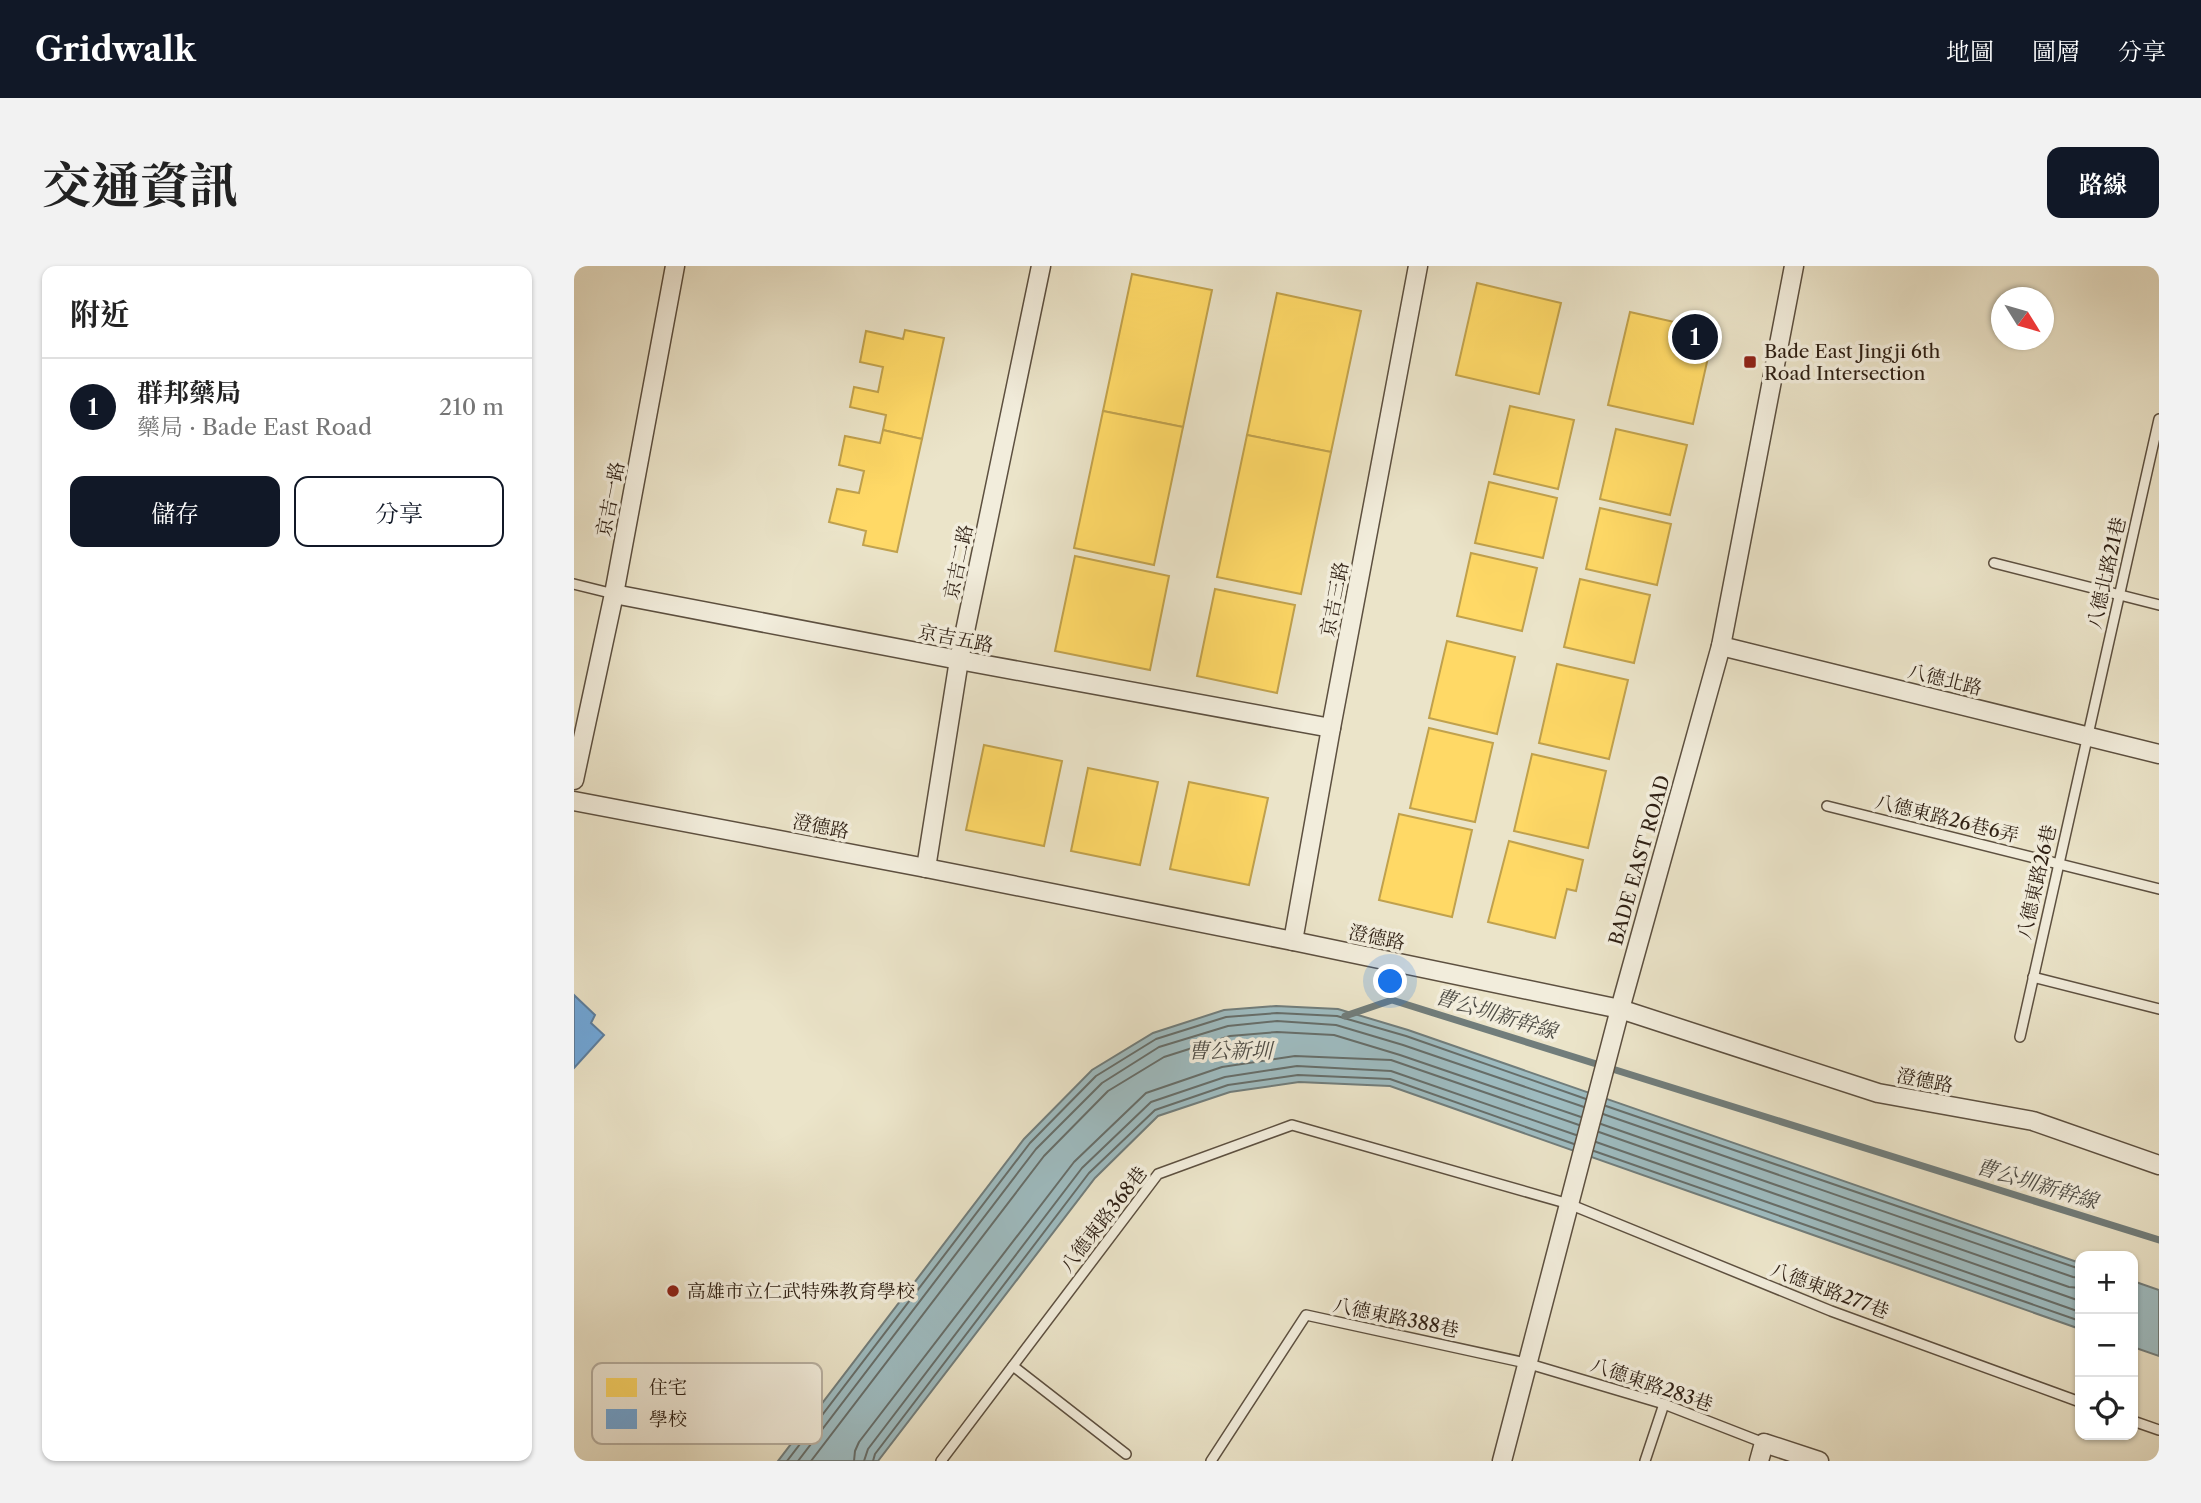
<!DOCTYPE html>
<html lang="zh-TW">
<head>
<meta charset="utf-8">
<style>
	body { margin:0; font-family:"Libre Caslon Text","Noto Serif TC",serif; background:#f2f2f2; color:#222 }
	.controls { position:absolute; right:21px; bottom:21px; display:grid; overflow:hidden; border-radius:14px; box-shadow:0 2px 5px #0004 }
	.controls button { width:63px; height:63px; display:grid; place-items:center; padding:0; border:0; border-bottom:2px solid #e0e0e0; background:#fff; color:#222; font:35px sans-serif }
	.compass { position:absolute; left:1417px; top:21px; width:63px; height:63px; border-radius:50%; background:#fff; box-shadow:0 2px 5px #0004; rotate:127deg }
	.you { position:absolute; left:817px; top:716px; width:24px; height:24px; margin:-18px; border:5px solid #fff; border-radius:50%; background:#1a73e8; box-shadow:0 0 0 10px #1a73e833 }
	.badge { display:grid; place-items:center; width:46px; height:46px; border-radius:50%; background:#111827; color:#fff; font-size:23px; font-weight:700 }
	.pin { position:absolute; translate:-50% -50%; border:4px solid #fff; box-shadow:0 2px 7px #0006 }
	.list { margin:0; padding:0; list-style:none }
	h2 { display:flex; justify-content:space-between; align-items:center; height:91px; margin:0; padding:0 28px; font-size:30px }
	h2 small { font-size:23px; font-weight:400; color:#767676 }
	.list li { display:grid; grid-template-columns:46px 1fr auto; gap:21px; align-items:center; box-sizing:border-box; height:98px; padding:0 28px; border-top:2px solid #e0e0e0 }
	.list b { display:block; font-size:26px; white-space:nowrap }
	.list p { margin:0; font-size:23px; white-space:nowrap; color:#767676 }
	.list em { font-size:23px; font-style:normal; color:#767676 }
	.actions { display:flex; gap:14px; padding:21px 28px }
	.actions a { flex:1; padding:16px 0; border:2px solid #111827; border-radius:14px; text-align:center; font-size:24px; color:#111827 }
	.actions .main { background:#111827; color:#fff }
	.icon { flex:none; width:38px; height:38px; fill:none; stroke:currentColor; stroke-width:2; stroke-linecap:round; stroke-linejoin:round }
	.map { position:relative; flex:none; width:1585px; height:1195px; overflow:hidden; border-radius:14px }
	header { display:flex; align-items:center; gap:42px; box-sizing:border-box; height:98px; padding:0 35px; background:#111827; color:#fff }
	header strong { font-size:33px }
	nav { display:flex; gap:38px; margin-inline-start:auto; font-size:24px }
	.intro { display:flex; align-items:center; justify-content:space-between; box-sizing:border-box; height:168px; padding:0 42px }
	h1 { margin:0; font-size:49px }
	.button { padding:18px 32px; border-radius:14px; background:#111827; color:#fff; font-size:24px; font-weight:700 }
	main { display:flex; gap:42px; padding:0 42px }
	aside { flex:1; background:#fff; border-radius:14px; box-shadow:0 2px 5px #0004 }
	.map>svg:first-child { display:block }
	.water { fill:#9ebcc1; stroke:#717d7b; stroke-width:2 }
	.homes { fill:#ffd966; stroke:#c0a14d; stroke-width:2 }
	.schools { fill:#6fa8dc; stroke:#5c7fa0; stroke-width:2 }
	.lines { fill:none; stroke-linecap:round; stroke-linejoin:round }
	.shore { stroke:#666e6a; stroke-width:2 }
	.stream { stroke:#717d7b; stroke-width:7 }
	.service-casing { stroke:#5d5040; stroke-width:12 }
	.minor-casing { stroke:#5d5040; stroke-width:21 }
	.service { stroke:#f2eddc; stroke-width:9 }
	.minor { stroke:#f2eddc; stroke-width:18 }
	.poi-dot { fill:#8f2418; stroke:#f2eddc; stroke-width:2.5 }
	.labels { text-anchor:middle; stroke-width:7; stroke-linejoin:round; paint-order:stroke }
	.poi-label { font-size:19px; fill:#2e1f13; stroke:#f2eddc; text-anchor:start }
	.street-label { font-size:19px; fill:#2e1f13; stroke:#f2eddc }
	.water-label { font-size:21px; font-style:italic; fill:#504e47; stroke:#f2eddc }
	.key { fill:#f2eddc; stroke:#b7afa0; stroke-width:2 }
	.key-label { font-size:19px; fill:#2e1f13 }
</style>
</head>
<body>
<header>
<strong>Gridwalk</strong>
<nav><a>地圖</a><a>圖層</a><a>分享</a></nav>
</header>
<div class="intro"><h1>交通資訊</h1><a class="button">路線</a></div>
<main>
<aside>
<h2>附近<small></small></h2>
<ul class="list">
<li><span class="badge">1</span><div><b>群邦藥局</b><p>藥局 · Bade East Road</p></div><em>210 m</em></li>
</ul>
<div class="actions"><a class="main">儲存</a><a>分享</a></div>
</aside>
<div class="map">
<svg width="1585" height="1195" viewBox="0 0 1585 1195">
	<rect width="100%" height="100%" fill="#ebe4c9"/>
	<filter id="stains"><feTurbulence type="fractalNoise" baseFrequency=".00286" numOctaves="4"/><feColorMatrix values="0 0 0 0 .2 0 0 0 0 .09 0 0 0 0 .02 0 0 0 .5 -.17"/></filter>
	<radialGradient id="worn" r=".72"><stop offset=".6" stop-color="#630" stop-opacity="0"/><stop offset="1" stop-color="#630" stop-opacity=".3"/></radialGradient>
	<g class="water">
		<polygon points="702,740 764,743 834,764 1506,997 1506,1063 816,820 725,816 656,826 584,850 521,912 304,1195 204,1195 450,873 518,804 579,767 650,744"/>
		<polygon points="1559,1015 1585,1024 1585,1090 1559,1081"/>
	</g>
	<g class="homes">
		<polygon points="558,8 638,24 609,161 529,145"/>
		<polygon points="903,17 987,37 965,128 882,109"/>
		<polygon points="703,27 787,45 757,186 673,169"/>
		<polygon points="1056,46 1140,65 1119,158 1034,139"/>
		<polygon points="331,64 370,72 348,173 309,164 312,149 276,141 280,121 304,126 309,101 286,96 292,65 329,73"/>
		<polygon points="936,140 1000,154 984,223 920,208"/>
		<polygon points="529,145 609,161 580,299 500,282"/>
		<polygon points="1042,163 1113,179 1096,249 1026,233"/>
		<polygon points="309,164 348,173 323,286 289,279 292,265 255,256 263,223 285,227 290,205 265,199 271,170 306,177"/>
		<polygon points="673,169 757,186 727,328 643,311"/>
		<polygon points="915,216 983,232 969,292 901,277"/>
		<polygon points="1026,242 1097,258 1083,319 1012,303"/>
		<polygon points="897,287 963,302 948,365 883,350"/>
		<polygon points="501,290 595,310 576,404 481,385"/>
		<polygon points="1006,313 1076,329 1060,397 990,381"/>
		<polygon points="641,323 721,339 703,427 623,410"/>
		<polygon points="873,375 941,391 923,468 855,452"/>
		<polygon points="983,398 1054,414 1035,493 965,477"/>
		<polygon points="855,462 919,477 901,556 836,542"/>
		<polygon points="410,479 488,495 470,580 392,564"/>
		<polygon points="958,488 1032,505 1014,582 940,565"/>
		<polygon points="514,502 584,516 566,599 497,585"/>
		<polygon points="615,516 694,532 675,619 596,603"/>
		<polygon points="825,548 898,564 878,651 805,634"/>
		<polygon points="935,575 1009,594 1002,625 993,623 981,672 914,656"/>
	</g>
	<polygon class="schools" points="0,729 21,749 17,757 30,769 0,802"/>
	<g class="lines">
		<g class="shore">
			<polyline points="1032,840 1506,1003"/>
			<polyline points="1029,848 1499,1011 1506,1012"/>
			<polyline points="1027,858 1495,1021 1506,1022"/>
			<polyline points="1025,866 1506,1035"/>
			<polyline points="1022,876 1506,1046"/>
			<polyline points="1020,885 1506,1055"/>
			<polyline points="213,1195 456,877 522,810 582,773 652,751 703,747 763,750 832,770 1012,833"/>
			<polyline points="224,1195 462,883 528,817 585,781 654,760 703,755 762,759 829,779 1010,841"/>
			<polyline points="237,1195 470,890 534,825 590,791 656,770 703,766 760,769 826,789 1007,851"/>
			<polyline points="280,1195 281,1185 285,1176 500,896 572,827 648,801 721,790 817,794 1005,859"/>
			<polyline points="290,1195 294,1183 508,902 577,836 651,811 723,800 817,805 1002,869"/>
			<polyline points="299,1195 301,1188 515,907 581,844 654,819 724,809 816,813 1000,878"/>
		</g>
		<polyline class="stream" points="771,750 818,734 1585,974"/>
		<defs>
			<g id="service">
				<polyline points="1420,297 1585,339"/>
				<polyline points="0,318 40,328"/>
				<polyline points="1253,540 1585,623"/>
				<polyline points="1459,711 1585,743"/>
				<polyline points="1446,771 1585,153"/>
				<polyline points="439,1100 552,1188"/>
				<polyline points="1559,1155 1585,1164"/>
				<polyline points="367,1195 584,908 718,859 995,938 1257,1045 1506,1136"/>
				<polyline points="637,1195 732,1049 952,1097 1090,1138 1190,1177"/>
				<polyline points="1071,1195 1090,1138"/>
			</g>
			<g id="minor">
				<polyline points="40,328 385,394 757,462"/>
				<polyline points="1147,380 1585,488"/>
				<polyline points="0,514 40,328 101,0"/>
				<polyline points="0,535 352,602 719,675 1046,743 1304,827 1459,855 1585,899"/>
				<polyline points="352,602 385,394 467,0"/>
				<polyline points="719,675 757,462 844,0"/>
				<polyline points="928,1195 1046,743 1147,380 1220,0"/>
				<polyline points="1185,1195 1190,1177 1245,1195"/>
			</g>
		</defs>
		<use href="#service" class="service-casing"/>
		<use href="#minor" class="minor-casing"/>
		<use href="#service" class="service"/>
		<use href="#minor" class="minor"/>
	</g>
	<g class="poi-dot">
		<rect x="1169" y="89" width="14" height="14" rx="3.5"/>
		<circle cx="99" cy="1025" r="7"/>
	</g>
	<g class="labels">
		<g class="poi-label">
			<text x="1190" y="92">Bade East Jingji 6th<tspan x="1190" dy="22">Road Intersection</tspan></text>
			<text x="113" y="1032">高雄市立仁武特殊教育學校</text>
		</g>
		<g class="street-label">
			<text transform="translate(36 233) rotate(-79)" y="7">京吉一路</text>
			<text transform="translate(384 296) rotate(-78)" y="7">京吉二路</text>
			<text transform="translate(1532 307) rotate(-77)" y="7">八德北路21巷</text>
			<text transform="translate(760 333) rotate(-79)" y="7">京吉三路</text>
			<text transform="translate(382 372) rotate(11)" y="7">京吉五路</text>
			<text transform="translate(1371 413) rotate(14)" y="7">八德北路</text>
			<text transform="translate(1373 552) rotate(14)" y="7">八德東路26巷6弄</text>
			<text transform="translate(247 560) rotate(11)" y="7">澄德路</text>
			<text transform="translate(1065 594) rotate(-74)" y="7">BADE EAST ROAD</text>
			<text transform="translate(1462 616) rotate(-77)" y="7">八德東路26巷</text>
			<text transform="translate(803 671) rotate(12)" y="7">澄德路</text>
			<text transform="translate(1351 814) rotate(11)" y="7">澄德路</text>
			<text transform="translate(529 953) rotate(-52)" y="7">八德東路368巷</text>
			<text transform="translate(1256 1024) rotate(21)" y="7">八德東路277巷</text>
			<text transform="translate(822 1051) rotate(12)" y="7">八德東路388巷</text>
			<text transform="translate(1078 1118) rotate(19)" y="7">八德東路283巷</text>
		</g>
		<g class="water-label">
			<text transform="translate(922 748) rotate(17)" y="7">曹公圳新幹線</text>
			<text x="656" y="792">曹公新圳</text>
			<text transform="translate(1463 918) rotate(17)" y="7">曹公圳新幹線</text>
		</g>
	</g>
	<rect x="18" y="1097" width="230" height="81" rx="10" class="key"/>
	<rect x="32" y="1112" width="31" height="19" fill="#ffd966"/>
	<rect x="32" y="1143" width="31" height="20" fill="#6fa8dc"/>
	<g class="key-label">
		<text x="75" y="1128">住宅</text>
		<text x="75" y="1160">學校</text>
	</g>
	<rect width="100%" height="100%" filter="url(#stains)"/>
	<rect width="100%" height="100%" fill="url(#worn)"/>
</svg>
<div class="controls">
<button>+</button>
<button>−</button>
<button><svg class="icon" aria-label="locate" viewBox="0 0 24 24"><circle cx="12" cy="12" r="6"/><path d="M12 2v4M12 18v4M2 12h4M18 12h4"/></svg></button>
</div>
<svg class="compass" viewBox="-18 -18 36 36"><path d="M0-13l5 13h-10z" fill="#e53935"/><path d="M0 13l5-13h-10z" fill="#767676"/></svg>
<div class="you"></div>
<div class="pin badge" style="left:1121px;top:71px">1</div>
</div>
</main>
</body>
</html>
